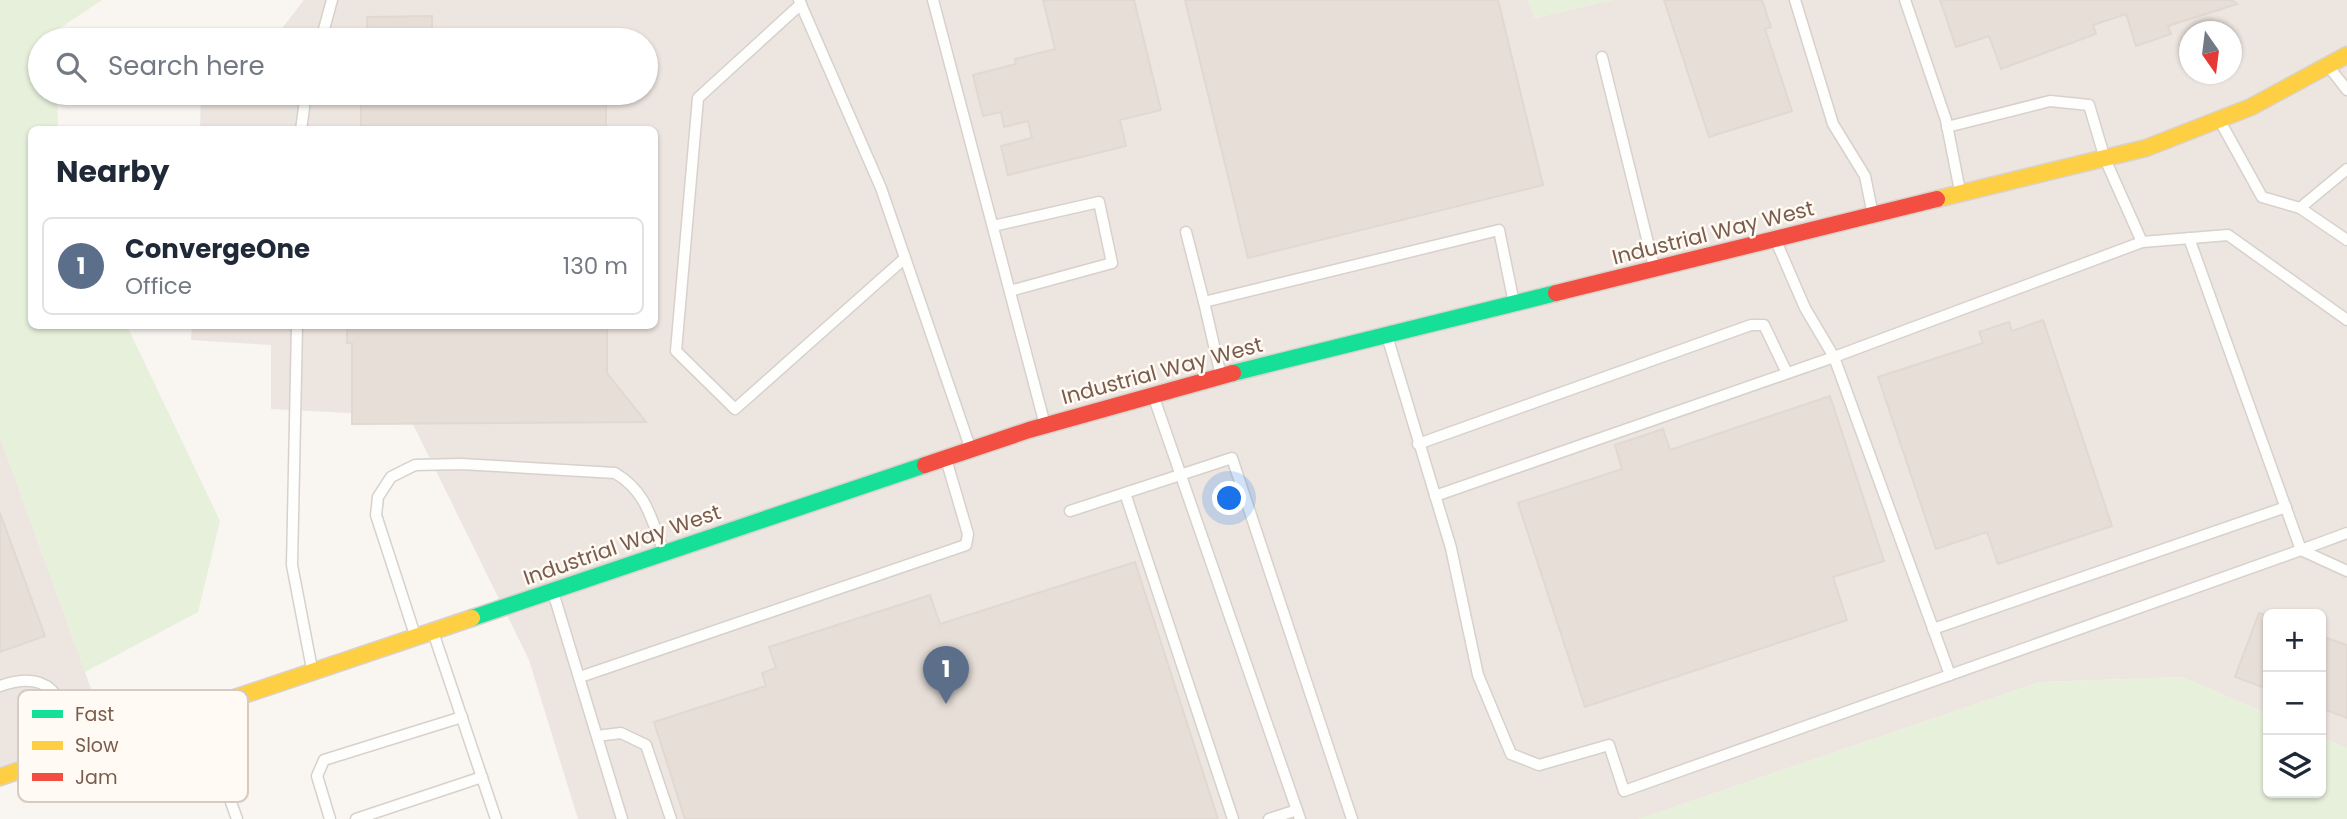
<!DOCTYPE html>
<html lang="en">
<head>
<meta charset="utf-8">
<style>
	body { margin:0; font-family:Poppins,sans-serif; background:#f2f2f3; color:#1f2937 }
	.controls { position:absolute; right:21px; bottom:21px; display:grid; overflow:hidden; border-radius:10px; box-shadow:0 2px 5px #0004 }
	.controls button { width:63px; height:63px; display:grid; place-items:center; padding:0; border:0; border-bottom:2px solid #e0e1e3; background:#fff; color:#1f2937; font:35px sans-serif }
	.compass { position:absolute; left:2179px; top:21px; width:63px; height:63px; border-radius:50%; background:#fff; box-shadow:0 2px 5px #0004; rotate:166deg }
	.you { position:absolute; left:1230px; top:499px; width:24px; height:24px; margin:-18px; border:5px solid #fff; border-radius:50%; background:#1a73e8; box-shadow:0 0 0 10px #1a73e833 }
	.badge { display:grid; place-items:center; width:46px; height:46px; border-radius:50%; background:#7c3aed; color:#fff; font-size:23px; font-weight:700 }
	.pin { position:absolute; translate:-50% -58px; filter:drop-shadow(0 2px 4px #0008) }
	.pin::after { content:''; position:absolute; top:37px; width:24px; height:21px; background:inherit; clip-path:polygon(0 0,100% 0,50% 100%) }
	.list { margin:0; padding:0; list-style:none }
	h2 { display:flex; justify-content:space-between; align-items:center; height:91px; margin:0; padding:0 28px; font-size:30px }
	h2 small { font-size:23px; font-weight:400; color:#747a83 }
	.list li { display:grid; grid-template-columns:46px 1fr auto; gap:21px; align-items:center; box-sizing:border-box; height:98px; margin:0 14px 14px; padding:0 14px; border:2px solid #e0e1e3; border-radius:10px }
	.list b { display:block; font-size:26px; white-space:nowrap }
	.list p { margin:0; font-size:23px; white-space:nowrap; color:#747a83 }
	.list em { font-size:23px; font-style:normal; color:#747a83 }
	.icon { flex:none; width:38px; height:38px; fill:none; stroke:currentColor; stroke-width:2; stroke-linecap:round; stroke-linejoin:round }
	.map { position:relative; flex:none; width:2347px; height:819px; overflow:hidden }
	.search { position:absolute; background:#fff; box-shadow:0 2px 5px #0004; left:28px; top:28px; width:630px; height:77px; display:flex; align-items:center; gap:18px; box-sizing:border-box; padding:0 24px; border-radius:38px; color:#747a83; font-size:26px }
	.panel { position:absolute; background:#fff; box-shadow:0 2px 5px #0004; left:28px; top:126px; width:630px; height:203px; border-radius:10px }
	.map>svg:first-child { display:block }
	.industrial { fill:#ede5e0; fill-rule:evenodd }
	.green { fill:#e7f0db }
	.building { fill:#e6ded7; stroke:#e2d8d2; stroke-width:2 }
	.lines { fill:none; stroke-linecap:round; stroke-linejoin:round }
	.lane-casing { stroke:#d7d1cb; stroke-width:13 }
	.fast-casing { stroke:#d9d2cb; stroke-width:19 }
	.slow-casing { stroke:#d9d2cb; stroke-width:19 }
	.jam-casing { stroke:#d9d2cb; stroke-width:19 }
	.lane { stroke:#fefefd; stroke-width:10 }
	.fast { stroke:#16e098; stroke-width:16 }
	.slow { stroke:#ffcf43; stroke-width:16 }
	.jam { stroke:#f24e42; stroke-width:16 }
	.labels { text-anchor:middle; stroke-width:5; stroke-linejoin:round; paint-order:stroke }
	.street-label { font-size:21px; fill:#7a5c4d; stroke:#fffaf3 }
	.key { fill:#fffaf3; stroke:#d7cbc1; stroke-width:2 }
	.key-label { font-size:19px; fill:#7a5c4d }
</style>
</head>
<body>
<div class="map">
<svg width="2347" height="819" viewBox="0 0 2347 819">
	<rect width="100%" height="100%" fill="#f9f5f0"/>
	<g class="industrial">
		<path d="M 304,0 L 1528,0 L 1535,18 L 1612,0 L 2347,0 L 2347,748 L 2321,737 L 2321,614 L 2268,614 L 2268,714 L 2182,677 L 2040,682 L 1639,819 L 578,819 L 529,660 L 409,416 L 271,409 L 271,345 L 191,340 L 192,326 L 654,326 L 654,130 L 200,129 L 201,93 L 646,93 L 646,40 L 273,40 ZM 2190,32 L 2232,32 L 2232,74 L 2190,74 Z"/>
		<polygon points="0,437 107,733 0,771"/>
	</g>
	<g class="green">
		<polygon points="0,0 102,0 57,30 57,40 40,40 40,93 57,93 58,129 32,130 32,326 127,326 220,521 198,612 85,672 0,437"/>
		<polygon points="1528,0 1612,0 1535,18"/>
		<polygon points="2182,677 2268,714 2268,793 2321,793 2321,737 2347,748 2347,819 1639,819 2040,682"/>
	</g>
	<g class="building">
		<polygon points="1043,0 1134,0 1161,110 1120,120 1126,146 1008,175 1001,146 1032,138 1028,121 1004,127 1001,112 983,116 973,75 1016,64 1015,59 1055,49"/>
		<polygon points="1185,0 1498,0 1543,185 1248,258"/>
		<polygon points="1664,0 1762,0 1771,27 1765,29 1792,111 1709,137"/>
		<polygon points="1940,0 2232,0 2237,4 2168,26 2171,34 2136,46 2126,14 2093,25 2096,34 2001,69 1989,36 1956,47"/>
		<polygon points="432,16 432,40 368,40 367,17"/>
		<rect x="361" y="93" width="245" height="37"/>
		<polygon points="2043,320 2112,526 1998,564 1987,532 1936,549 1878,377 1983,343 1979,332 2009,322 2012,331"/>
		<polygon points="347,326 607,326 607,373 646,422 352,424 352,343 347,343"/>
		<polygon points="1830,396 1884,561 1833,577 1847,620 1585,707 1518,503 1622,469 1615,445 1663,429 1670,450"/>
		<polygon points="0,513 45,636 0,652"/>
		<polygon points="1135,562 1218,819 685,819 654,722 766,686 762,673 776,668 769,647 930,595 940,624"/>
		<polygon points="2259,613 2268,616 2268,689 2235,677"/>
		<polygon points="2321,636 2347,645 2347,718 2321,708"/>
	</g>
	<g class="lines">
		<defs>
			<g id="lane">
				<polyline points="799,0 881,188 970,447"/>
				<polyline points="933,0 1045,425"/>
				<polyline points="1795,0 1833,124 1865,176 1873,215"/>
				<polyline points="1905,0 1946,120 1960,191"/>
				<polyline points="801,4 698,98 676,351 735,409 905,258"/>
				<polyline points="321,40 332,0"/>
				<polyline points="1602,57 1654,267"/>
				<polyline points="2329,67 2347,90"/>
				<polyline points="2220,121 2262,197 2300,208 2347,240"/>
				<polyline points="1947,127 2050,101 2089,105 2105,159 2142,242 2228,235 2347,320"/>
				<polyline points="301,130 306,93"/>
				<polyline points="2300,208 2347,169"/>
				<polyline points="993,226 1099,202 1112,263 1010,291"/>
				<polyline points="1186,232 1204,302"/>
				<polyline points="2189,238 2301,550 2347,533"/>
				<polyline points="1776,241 1805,308 1834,357 1950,675"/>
				<polyline points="297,326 292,565 312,669"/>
				<polyline points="1387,336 1451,548 1478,675 1511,754 1539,765 1609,745 1624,791 2301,550 2347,571"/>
				<polyline points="1221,376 1204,302 1499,230 1514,303"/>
				<polyline points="1153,395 1300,819"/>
				<polyline points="1418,444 1751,325 1764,325 1787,373"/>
				<polyline points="1125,493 1233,819"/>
				<polyline points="1435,496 1834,357 2142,242"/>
				<polyline points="1070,511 1232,458 1352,819"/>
				<polyline points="553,592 622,819"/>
				<polyline points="1933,629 2286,507"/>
				<polyline points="433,632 496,819"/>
				<path d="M 415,635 L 376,515 L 378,497 L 391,477 L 415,465 L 461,464 L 615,473 C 647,492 651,519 664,552"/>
				<polyline points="580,677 966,545 968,534 946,459"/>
				<path d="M 0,686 C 57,666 63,705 78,749"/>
				<polyline points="199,712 237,819"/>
				<polyline points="597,736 621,733 646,745 671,819"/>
				<polyline points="330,819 317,776 324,760 462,717"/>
				<polyline points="356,819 482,777"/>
				<polyline points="1269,819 1297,810"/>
			</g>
			<g id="fast">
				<polyline points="1233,373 1556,293"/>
				<polyline points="472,618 925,465"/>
			</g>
			<g id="slow">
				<polyline points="1937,199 2146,148 2251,107 2347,55"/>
				<polyline points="0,777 472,618"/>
			</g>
			<g id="jam">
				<polyline points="1556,293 1937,199"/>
				<polyline points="925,465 1029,430 1233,373"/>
			</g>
		</defs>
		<use href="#lane" class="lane-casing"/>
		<use href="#fast" class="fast-casing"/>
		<use href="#slow" class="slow-casing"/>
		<use href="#jam" class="jam-casing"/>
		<use href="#lane" class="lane"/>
		<use href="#fast" class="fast"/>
		<use href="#slow" class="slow"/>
		<use href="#jam" class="jam"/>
	</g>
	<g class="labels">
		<g class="street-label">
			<text transform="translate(1713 233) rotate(-14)" y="7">Industrial Way West</text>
			<text transform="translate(1162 371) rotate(-15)" y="7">Industrial Way West</text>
			<text transform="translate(622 545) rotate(-19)" y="7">Industrial Way West</text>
		</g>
	</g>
	<rect x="18" y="690" width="230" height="112" rx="10" class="key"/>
	<rect x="32" y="710" width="31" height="8" fill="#16e098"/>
	<rect x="32" y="741" width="31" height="9" fill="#ffcf43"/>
	<rect x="32" y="773" width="31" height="8" fill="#f24e42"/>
	<g class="key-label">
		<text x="75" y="721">Fast</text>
		<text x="75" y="752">Slow</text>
		<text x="75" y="784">Jam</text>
	</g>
</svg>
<div class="controls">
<button>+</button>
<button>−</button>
<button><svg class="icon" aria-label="layers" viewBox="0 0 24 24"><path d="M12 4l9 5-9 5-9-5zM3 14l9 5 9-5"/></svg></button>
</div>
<svg class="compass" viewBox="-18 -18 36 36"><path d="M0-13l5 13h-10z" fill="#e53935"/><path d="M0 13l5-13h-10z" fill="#747a83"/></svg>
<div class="you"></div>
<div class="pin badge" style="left:946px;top:704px;background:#5c6f8a">1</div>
<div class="search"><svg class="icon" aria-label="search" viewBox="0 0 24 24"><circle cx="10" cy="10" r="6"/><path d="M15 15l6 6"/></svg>Search here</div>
<section class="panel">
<h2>Nearby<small></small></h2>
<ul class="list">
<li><span class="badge" style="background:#5c6f8a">1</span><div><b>ConvergeOne</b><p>Office</p></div><em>130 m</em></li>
</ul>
</section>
</div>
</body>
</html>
